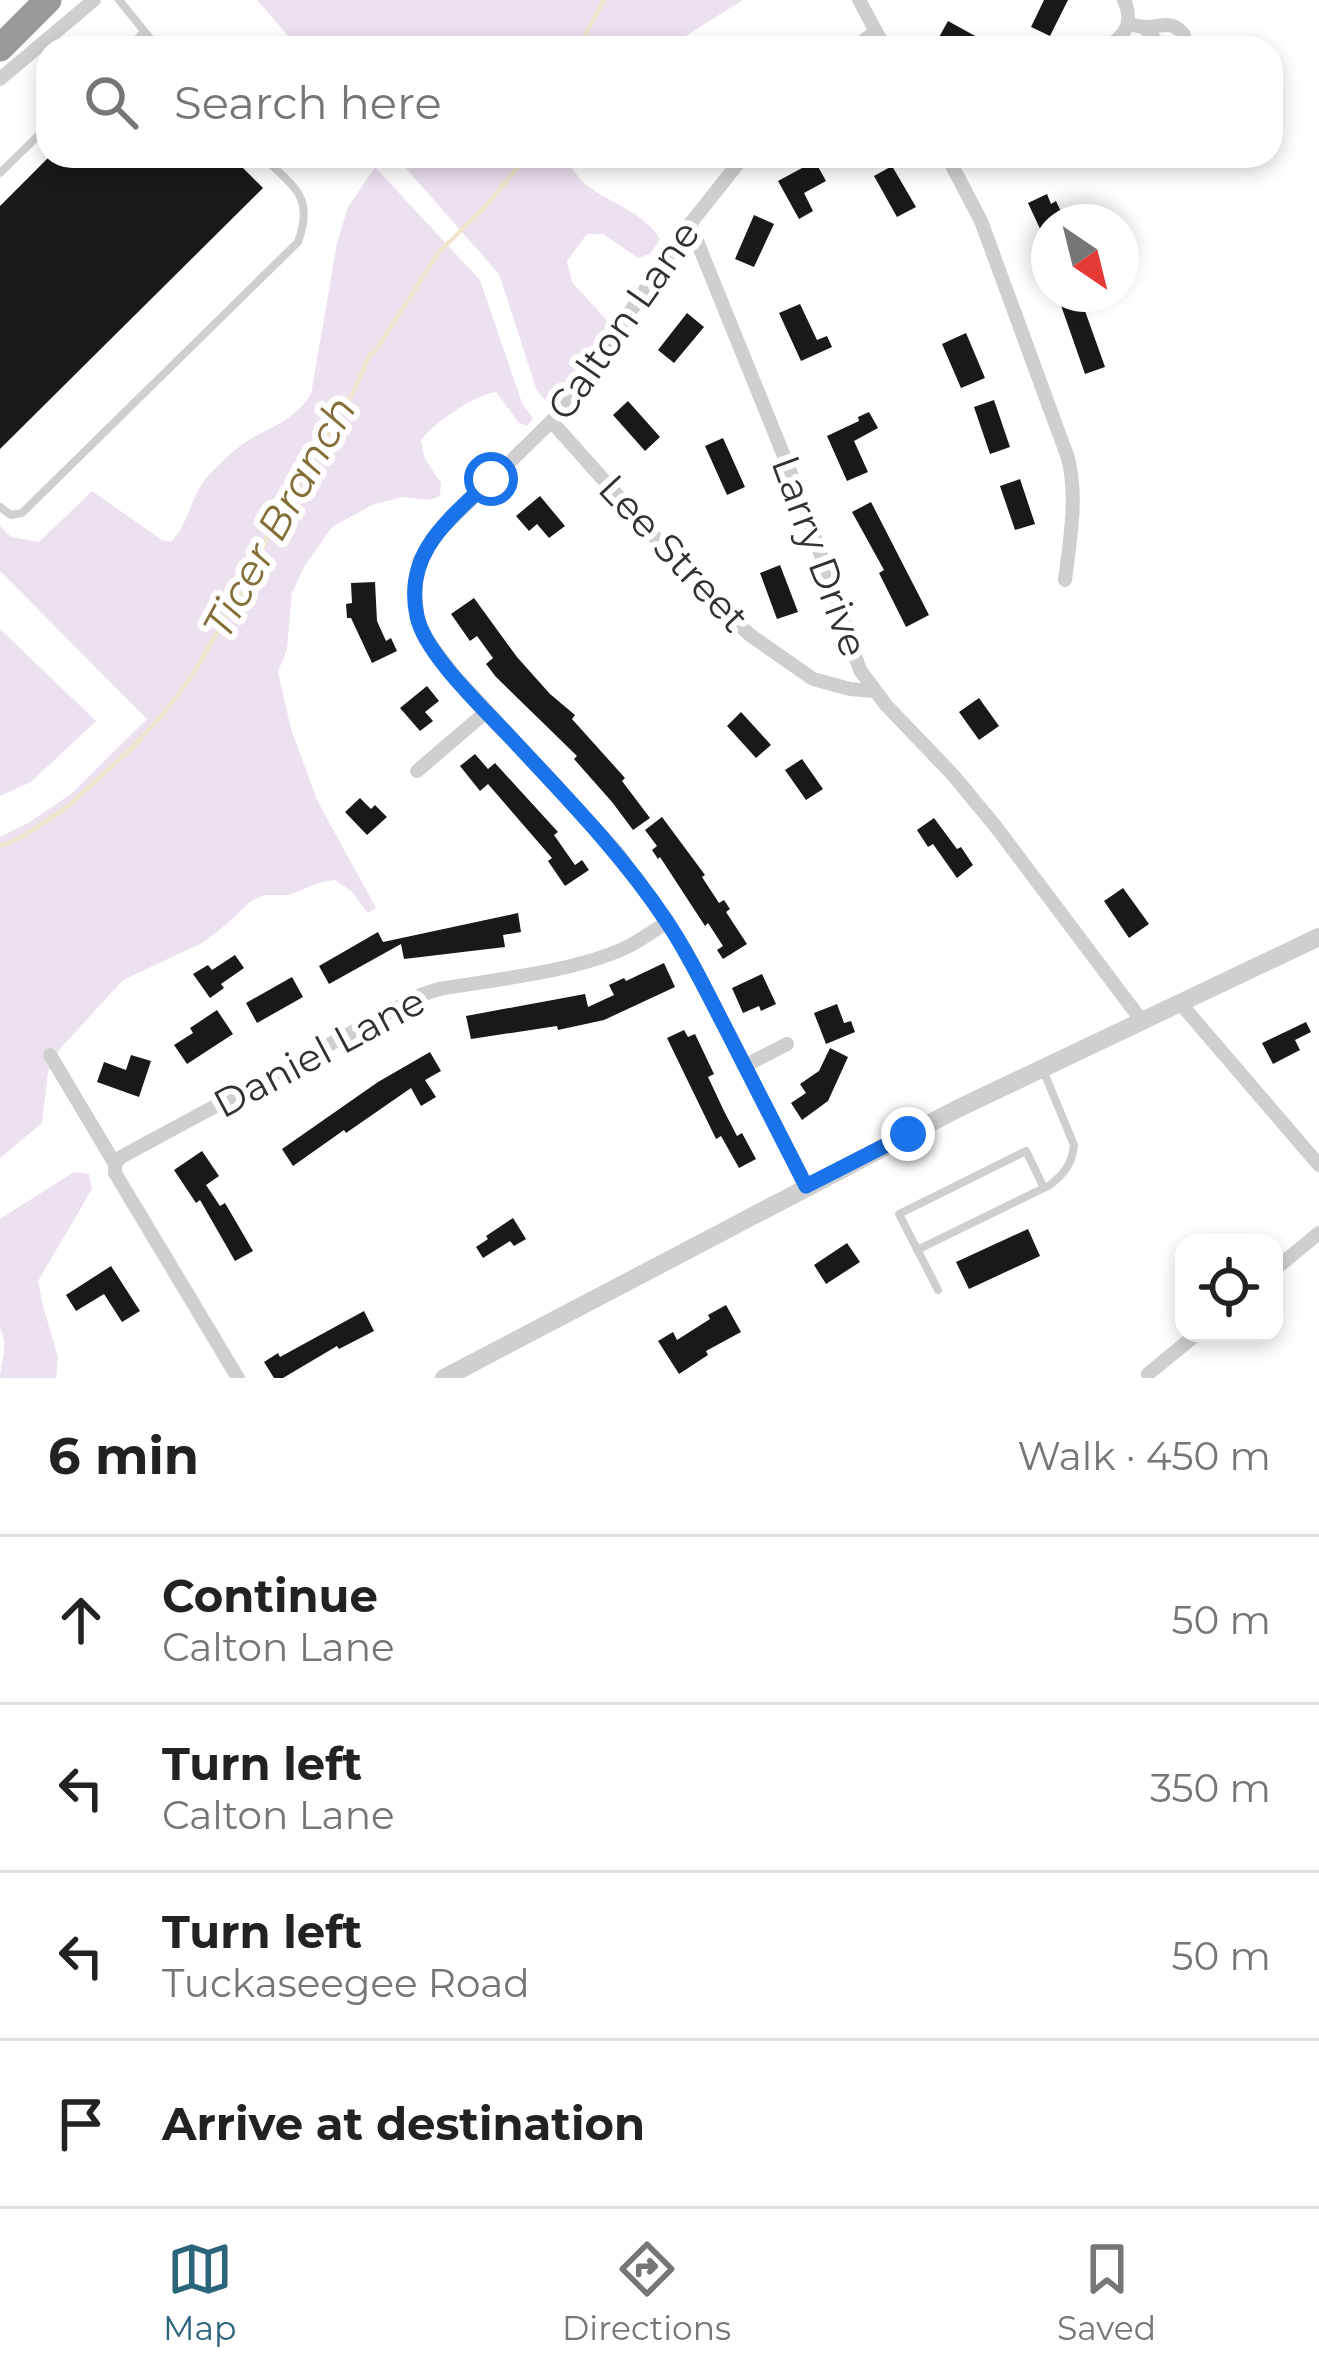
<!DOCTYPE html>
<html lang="en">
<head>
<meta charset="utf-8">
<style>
	body { margin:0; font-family:Montserrat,sans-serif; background:#f6f6f6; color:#222 }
	.controls { position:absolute; right:36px; bottom:36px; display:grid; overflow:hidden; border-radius:24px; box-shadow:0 6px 18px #0003 }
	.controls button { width:108px; height:108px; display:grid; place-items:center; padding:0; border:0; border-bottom:3px solid #e0e0e0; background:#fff; color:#222; font:60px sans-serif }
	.compass { position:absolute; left:1031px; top:204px; width:108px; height:108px; border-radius:50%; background:#fff; box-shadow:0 6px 18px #0003; rotate:145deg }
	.stop { position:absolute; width:36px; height:36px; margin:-27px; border:9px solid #1a73e8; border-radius:50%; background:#fff }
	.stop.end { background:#1a73e8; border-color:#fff; box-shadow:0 3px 12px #0008 }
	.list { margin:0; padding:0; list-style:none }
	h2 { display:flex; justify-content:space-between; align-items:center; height:156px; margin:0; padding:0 48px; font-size:51px }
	h2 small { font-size:39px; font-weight:400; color:#767676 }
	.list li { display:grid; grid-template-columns:78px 1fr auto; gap:36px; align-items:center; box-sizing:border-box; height:168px; padding:0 48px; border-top:3px solid #e0e0e0 }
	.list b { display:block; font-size:45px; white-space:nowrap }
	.list p { margin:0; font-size:39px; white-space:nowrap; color:#767676 }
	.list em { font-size:39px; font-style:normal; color:#767676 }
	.icon { flex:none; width:66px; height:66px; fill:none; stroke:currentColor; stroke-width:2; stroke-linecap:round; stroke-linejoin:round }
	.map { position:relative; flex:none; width:1319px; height:1378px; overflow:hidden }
	.search { position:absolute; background:#fff; box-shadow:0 6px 18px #0003; left:36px; right:36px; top:36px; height:132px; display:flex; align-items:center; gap:30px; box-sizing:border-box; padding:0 42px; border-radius:36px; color:#767676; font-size:45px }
	.sheet { height:828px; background:#fff }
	nav { display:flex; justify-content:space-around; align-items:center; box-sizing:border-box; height:168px; border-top:3px solid #e0e0e0; background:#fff; font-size:33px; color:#767676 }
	nav a { display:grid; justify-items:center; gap:6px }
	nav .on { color:#2b657b }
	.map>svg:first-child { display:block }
	.green { fill:#ece1ef }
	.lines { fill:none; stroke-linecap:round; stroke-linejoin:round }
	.stream { stroke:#eee6ce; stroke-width:4.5 }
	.building { fill:#191919 }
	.service { stroke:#cfcfcf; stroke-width:8 }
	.minor { stroke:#cfcfcf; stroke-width:14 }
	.tertiary { stroke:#cfcfcf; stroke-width:18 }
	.motorway { stroke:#999; stroke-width:27 }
	.route { stroke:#1a73e8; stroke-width:15 }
	.labels { text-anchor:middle; stroke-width:12; stroke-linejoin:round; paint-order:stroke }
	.street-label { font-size:39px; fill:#323232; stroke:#fff }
	.water-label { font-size:42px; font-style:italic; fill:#836f37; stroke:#fff }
</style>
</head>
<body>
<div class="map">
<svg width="1319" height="1378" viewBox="0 0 1319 1378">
	<rect width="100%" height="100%" fill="#fff"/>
	<g class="green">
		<polygon points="257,0 743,0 684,37 677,48 299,48"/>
		<path d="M 395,156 L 564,156 C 570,164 575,174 582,181 C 604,202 647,212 660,240 L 650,254 L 638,258 L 603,234 L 587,234 L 567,261 L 572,282 L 611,325 L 554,409 L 537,391 L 499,274 Z"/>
		<path d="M 375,167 L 480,280 L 522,403 L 533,418 L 527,426 L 519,423 L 496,392 C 475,395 432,423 421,441 L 425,459 L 441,483 L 440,496 L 430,500 L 402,497 L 372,505 L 332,527 L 304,567 L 292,593 L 287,649 L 278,672 L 291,729 L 317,800 L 376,908 L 368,913 L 351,891 L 335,880 L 318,883 L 289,895 L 264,895 L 251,901 L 227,924 L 202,943 L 123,980 L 59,1050 L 48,1072 L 42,1123 L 0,1158 L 0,837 L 28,823 L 71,794 L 147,719 L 0,571 L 0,526 L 11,537 L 39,542 L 92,491 L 162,540 L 171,542 C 188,525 191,495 208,476 C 218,465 231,452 243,444 C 271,425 290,425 311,394 L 337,243 L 348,207 Z"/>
		<polygon points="0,629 96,721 31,782 0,796"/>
		<path d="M 74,1172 L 89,1174 L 92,1189 L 38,1281 L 43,1306 L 58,1357 L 56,1378 L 0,1378 C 1,1360 9,1345 0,1328 L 0,1219 Z"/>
	</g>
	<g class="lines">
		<g class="stream">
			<polyline points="578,48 604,0"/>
			<polyline points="0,846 22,837 66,808 133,747 164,713 192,676 249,578 272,527 326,441 334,421 354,391 370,354 374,353 439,252 485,207 527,156"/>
		</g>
	</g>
	<g class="building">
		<polygon points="1044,0 1068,0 1050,36 1031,27"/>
		<polygon points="948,21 997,48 954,48 938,39"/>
		<polygon points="50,156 231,156 263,188 0,449 0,206"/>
		<polygon points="815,161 826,181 804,193 813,211 799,219 778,181"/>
		<polygon points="892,166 916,207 897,217 874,176"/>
		<polygon points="1047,194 1051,204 1056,201 1064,218 1049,222 1049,248 1028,203"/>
		<polygon points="754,215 774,224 754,267 735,259"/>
		<polygon points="1057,294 1079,294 1105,367 1085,374"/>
		<polygon points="800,304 817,340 827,336 832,347 801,361 779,313"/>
		<polygon points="687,313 704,327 674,363 658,350"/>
		<polygon points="966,333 985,378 961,388 942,344"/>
		<polygon points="994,400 1010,447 990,454 974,407"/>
		<polygon points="628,401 660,437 645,451 613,415"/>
		<polygon points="869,412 878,428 854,441 868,472 847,481 827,436 859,421 858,417"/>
		<polygon points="723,438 745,487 727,495 705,446"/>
		<polygon points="1020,479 1035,524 1015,530 1000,486"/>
		<polygon points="540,496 565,526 549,538 537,524 529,531 516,516"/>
		<polygon points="871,502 929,615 906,627 879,573 884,570 852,512"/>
		<polygon points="780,565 798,612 777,619 760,573"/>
		<polygon points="375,582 377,621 386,641 391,638 397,651 372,663 351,618 347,618 346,604 352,603 351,583"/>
		<polygon points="474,598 517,657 550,694 575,715 572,719 625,778 622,781 650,818 633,830 612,802 574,759 577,756 496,677 486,664 493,658 477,636 470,641 451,614"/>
		<polygon points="427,686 439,701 425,712 433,721 420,731 400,708"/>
		<polygon points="979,698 999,726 979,740 959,712"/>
		<polygon points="741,712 771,745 756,758 727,726"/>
		<polygon points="475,754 488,769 495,763 558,832 554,835 575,865 582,860 589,870 565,886 548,861 552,858 488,784 480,791 460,766"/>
		<polygon points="802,759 823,789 806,800 785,770"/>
		<polygon points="360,798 371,809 375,805 387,817 367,835 345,812"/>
		<polygon points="662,817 705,875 702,877 719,903 724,900 730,909 726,912 747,944 723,959 717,950 723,946 708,923 705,926 660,857 658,859 652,850 657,846 645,830"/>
		<polygon points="934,818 957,849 961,847 973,865 957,878 933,844 928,847 917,830"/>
		<polygon points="1123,888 1149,924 1129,938 1104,901"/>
		<polygon points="518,913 521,932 503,935 505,947 404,959 401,944 329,984 319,966 378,932 383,942"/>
		<polygon points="235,955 244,968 221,984 224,988 210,998 193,974 208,965 212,970"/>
		<polygon points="664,963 675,987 604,1020 558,1030 557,1026 471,1039 466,1016 585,994 588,1007 614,995 609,985 624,978 626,981"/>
		<polygon points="762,974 776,1004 761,1011 759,1006 743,1013 732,988"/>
		<polygon points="292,977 303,997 257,1023 246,1003"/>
		<polygon points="837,1004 844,1023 851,1021 855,1032 826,1044 814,1013"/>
		<polygon points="217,1010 233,1034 187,1064 174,1045 193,1033 190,1028"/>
		<polygon points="1306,1022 1311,1032 1295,1040 1300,1050 1273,1064 1262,1043"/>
		<polygon points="684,1030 688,1037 695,1034 714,1074 708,1077 724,1111 737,1136 742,1133 756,1159 739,1168 721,1136 716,1139 667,1038"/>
		<polygon points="830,1048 848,1057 828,1101 802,1120 791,1103 806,1093 800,1084 819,1071"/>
		<polygon points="430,1052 441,1071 425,1080 436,1097 421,1106 411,1088 346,1133 344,1130 293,1166 282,1149 378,1082"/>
		<polygon points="131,1055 151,1061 139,1097 97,1082 104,1062 126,1070"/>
		<polygon points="202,1151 219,1176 206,1185 220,1206 225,1203 253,1251 235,1261 200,1200 196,1203 174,1170"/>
		<polygon points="513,1218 526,1239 514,1246 510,1241 483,1258 476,1247 488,1239 486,1236"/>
		<polygon points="1028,1229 1040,1256 969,1289 956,1262"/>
		<polygon points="847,1243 860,1262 826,1284 814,1265"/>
		<polygon points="111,1266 140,1311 122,1322 104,1294 76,1311 66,1295"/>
		<polygon points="726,1305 741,1332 706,1351 708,1355 679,1374 658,1341 673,1332 677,1340 710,1319 708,1315"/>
		<polygon points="364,1311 374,1331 339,1349 337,1346 283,1378 274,1378 264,1362 278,1353 280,1357"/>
	</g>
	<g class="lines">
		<g class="service">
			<polyline points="119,0 158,48"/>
			<polyline points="128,48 144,32"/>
			<polyline points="0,173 48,126"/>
			<path d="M 0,507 L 11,515 L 22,513 L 298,242 C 315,195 293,187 262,156"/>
			<path d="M 917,1250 L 1050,1185 C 1065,1173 1072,1164 1074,1145 L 1043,1070"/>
			<polyline points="938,1290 899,1214 1026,1151 1044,1188"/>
		</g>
		<g class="minor">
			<polyline points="859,0 885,48"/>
			<path d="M 1129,24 C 1132,25 1143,27 1146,27 C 1162,27 1172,19 1184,35 L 1180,48"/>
			<polyline points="1144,27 1162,48"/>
			<polyline points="855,48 876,31"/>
			<path d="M 1104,48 C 1126,37 1134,23 1124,0"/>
			<polyline points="0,79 94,0"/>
			<polyline points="744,156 690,224 563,410 434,536 419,561 415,588 417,618 425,637 452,673 617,852 668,922 701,980 806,1186"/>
			<path d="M 947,156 L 981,221 L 1068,458 C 1078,498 1070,539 1065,580"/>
			<polyline points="690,224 803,503 860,670 886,705 953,775 996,827 1142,1021"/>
			<polyline points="552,422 708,597 750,635 813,679 850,689 874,691"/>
			<polyline points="417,771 486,712"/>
			<polyline points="1180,1003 1319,1165"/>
			<polyline points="50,1055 115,1164 115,1173 238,1378"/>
			<polyline points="744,1066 787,1044"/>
			<path d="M 115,1164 L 121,1157 L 421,995 L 439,989 C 497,979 574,972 627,947 C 641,940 654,930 668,922"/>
			<polyline points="1274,1270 1319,1233"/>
			<polyline points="1148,1374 1198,1333"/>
		</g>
		<polyline class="tertiary" points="444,1378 957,1109 1319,937"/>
		<polyline class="motorway" points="0,48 48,0"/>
	</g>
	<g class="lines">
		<path class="route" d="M 491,479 C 451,518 403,552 417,616 C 424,653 484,709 511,738 C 565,796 621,853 665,919 C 689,954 707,993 727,1031 C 753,1083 780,1134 806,1186 L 908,1134"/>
	</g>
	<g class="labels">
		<g class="street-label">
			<text transform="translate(623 320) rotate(-55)" y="14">Calton Lane</text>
			<text transform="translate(674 553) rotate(47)" y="14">Lee Street</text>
			<text transform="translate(820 556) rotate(70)" y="14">Larry Drive</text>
			<text transform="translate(319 1052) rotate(-28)" y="14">Daniel Lane</text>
		</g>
		<g class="water-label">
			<text transform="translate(279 517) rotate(-61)" y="15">Ticer Branch</text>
		</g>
	</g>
</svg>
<div class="controls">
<button><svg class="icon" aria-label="locate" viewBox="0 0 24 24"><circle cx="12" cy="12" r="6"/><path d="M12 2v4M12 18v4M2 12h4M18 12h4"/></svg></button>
</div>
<svg class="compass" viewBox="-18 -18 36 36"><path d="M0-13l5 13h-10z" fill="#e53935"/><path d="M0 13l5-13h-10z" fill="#767676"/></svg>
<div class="stop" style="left:491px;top:479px"></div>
<div class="stop end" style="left:908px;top:1134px"></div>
<div class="search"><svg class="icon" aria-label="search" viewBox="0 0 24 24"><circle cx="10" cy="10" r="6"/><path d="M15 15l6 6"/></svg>Search here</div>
</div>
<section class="sheet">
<h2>6 min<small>Walk · 450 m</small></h2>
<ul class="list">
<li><svg class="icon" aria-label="ahead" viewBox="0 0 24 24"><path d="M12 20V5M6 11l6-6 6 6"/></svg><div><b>Continue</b><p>Calton Lane</p></div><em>50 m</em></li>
<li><svg class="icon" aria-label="left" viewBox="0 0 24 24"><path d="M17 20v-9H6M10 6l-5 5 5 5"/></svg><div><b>Turn left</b><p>Calton Lane</p></div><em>350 m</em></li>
<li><svg class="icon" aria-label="left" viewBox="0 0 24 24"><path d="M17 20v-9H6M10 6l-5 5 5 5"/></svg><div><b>Turn left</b><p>Tuckaseegee Road</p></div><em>50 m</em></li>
<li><svg class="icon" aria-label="arrive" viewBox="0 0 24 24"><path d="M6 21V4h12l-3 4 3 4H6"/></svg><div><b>Arrive at destination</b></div></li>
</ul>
</section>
<nav>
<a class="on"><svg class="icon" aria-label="map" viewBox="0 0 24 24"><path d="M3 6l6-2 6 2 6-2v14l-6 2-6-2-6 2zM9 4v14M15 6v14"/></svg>Map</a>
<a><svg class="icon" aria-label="directions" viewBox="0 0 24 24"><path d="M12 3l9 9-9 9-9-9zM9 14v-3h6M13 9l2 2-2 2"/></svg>Directions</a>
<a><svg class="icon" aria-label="saved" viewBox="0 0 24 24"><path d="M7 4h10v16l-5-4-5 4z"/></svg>Saved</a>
</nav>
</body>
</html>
